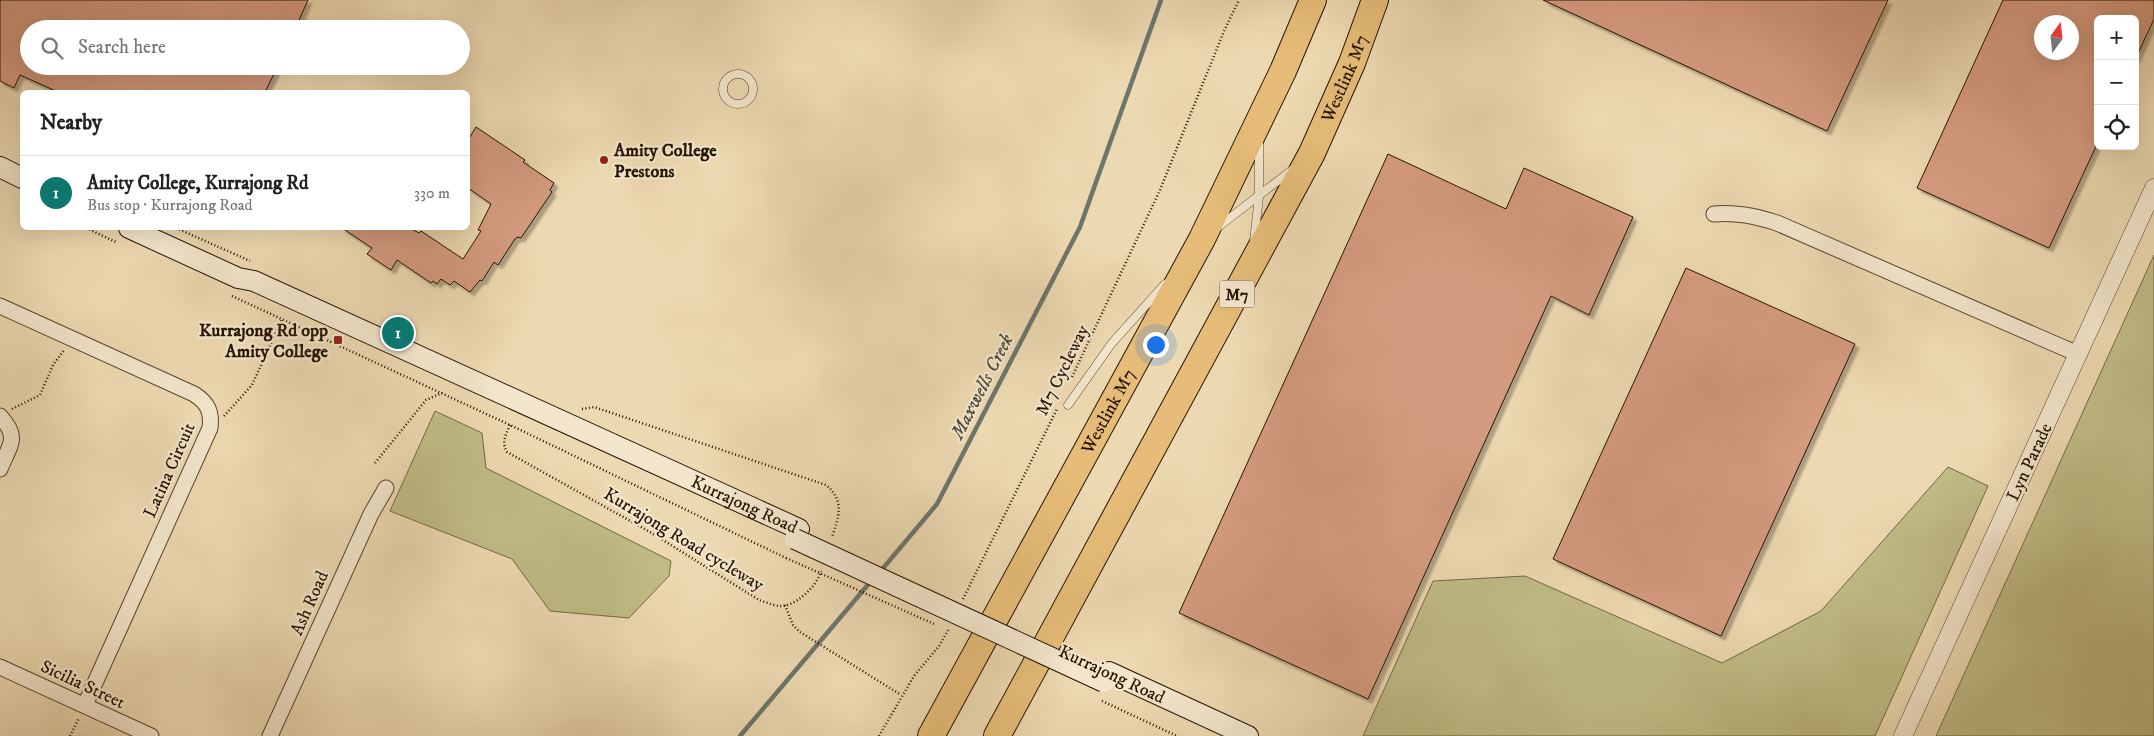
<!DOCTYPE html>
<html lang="en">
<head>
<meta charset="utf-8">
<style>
	body { margin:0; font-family:"IM FELL DW Pica",serif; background:#f6f6f6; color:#222 }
	.controls { position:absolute; right:15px; top:15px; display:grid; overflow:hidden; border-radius:8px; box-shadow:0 5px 20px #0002 }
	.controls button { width:45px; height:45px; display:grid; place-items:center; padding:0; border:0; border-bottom:1px solid #e0e0e0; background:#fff; color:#222; font:25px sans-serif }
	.compass { position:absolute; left:2034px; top:15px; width:45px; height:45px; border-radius:50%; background:#fff; box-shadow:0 5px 20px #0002; rotate:15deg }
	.you { position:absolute; left:1155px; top:344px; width:18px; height:18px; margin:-12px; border:4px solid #fff; border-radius:50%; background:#1a73e8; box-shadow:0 0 0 8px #1a73e833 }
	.badge { display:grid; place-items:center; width:32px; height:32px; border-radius:50%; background:#0f766e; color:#fff; font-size:16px; font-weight:700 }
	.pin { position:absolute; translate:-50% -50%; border:2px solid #fff; box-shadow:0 1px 5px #0006 }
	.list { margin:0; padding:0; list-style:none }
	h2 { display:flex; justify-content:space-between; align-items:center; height:65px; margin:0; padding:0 20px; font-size:21px }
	h2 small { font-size:16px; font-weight:400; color:#767676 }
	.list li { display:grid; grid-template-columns:32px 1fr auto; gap:15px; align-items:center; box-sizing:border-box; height:75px; padding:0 20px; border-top:1px solid #e0e0e0 }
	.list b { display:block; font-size:19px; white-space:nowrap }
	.list p { margin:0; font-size:16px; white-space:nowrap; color:#767676 }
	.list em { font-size:16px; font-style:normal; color:#767676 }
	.icon { flex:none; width:28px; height:28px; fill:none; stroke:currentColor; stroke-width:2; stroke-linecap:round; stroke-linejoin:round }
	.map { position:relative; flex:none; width:2154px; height:736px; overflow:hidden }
	.search { position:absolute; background:#fff; box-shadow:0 5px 20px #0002; left:20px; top:20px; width:450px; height:55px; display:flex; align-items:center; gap:12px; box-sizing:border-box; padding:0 18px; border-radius:28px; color:#767676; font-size:19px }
	.panel { position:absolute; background:#fff; box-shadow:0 5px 20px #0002; left:20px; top:90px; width:450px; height:140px; border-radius:8px }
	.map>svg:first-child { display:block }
	.green { fill:#c0bc86; stroke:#726843 }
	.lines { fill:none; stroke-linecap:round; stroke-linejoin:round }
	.stream { stroke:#6c766d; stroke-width:4.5 }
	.building { fill:#d59b80; stroke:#241400; fill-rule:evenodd; filter:url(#shadow) }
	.service-casing { stroke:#56452c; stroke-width:9 }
	.minor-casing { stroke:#56452c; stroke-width:17 }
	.tertiary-casing { stroke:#56452c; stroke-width:19 }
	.secondary-casing { stroke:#241400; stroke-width:22 }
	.motorway-casing { stroke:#241400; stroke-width:28 }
	.path { stroke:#241400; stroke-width:2.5; stroke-dasharray:1 2.5; stroke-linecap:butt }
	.service { stroke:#f3e6cc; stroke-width:8 }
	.minor { stroke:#f3e6cc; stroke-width:15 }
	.tertiary { stroke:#f3e6cc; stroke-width:18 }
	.secondary { stroke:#f3e6cc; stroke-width:20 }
	.motorway { stroke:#e6bc78; stroke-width:26 }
	.secondary-bridge-casing { stroke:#241400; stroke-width:22; stroke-linecap:butt }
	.path-bridge { stroke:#241400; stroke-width:2.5; stroke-dasharray:1 2.5; stroke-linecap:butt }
	.secondary-bridge { stroke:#f3e6cc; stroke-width:20 }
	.poi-dot { fill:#8f2418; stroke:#f3e6cc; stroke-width:2 }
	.labels { text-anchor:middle; stroke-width:4.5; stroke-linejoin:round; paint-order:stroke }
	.shield { fill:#f3e6cc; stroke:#62533d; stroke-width:1 }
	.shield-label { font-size:16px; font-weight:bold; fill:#241400 }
	.street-label { font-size:18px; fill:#241400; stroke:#f3e6cc }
	.poi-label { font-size:18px; font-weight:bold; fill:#241400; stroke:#f3e6cc; text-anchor:start }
	.water-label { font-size:19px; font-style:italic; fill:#4e4d3f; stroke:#f3e6cc }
</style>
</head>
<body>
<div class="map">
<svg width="2154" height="736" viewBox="0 0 2154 736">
	<defs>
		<filter id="shadow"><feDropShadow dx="4" dy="4" stdDeviation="1" flood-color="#0004"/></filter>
	</defs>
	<rect width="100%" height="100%" fill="#edd9b1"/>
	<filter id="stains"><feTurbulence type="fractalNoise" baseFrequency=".004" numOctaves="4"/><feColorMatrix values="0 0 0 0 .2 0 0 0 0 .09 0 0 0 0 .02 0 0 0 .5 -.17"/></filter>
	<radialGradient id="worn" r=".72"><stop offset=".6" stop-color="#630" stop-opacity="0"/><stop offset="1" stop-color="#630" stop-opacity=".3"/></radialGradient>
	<g class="green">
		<polygon points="2154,255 2154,736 1936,736"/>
		<polygon points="435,411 482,433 486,468 671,561 669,576 629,618 550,611 512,559 390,511"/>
		<polygon points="1948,467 1988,486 1875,736 1363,736 1433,581 1525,576 1722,663 1821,611"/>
	</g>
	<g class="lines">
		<g class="stream">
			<polyline points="879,573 937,504 1080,227 1161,0"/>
			<polyline points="740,736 872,580"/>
		</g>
	</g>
	<g class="building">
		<polygon points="0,0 308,0 295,29 29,29 29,66 278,66 265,92 58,92 20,75 14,88 0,81"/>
		<polygon points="1543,0 1888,0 1827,131"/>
		<path d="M 2003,0 L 2154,0 L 2154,19 L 2135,60 L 2135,19 L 2098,19 L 2098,142 L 2049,248 L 1917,188 ZM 2042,22 L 2072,22 L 2072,52 L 2042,52 Z"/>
		<polygon points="476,127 525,160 523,162 554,183 550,190 552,192 521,238 518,237 515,239 498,265 494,262 482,281 480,280 470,292 454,281 450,285 441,279 437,284 433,281 431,283 397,260 391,270 367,254 372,248 342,228 410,228 419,233 421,231 463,259 481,231 478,230 491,204 468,188 468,140"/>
		<polygon points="1388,154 1506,209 1524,168 1633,217 1589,315 1551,296 1368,699 1179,613"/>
		<polygon points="1686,268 1855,344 1721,636 1553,559"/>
	</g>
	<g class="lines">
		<defs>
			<g id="service">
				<circle cx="738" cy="89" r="15"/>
				<polyline points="1218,227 1292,170"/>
				<polyline points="1254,241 1259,197 1259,140"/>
				<polyline points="1068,405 1112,343 1165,284"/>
			</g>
			<g id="minor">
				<path d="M 1714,214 C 1737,212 1755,216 1777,223 L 2078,354"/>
				<path d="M 0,306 L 194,394 C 208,403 212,412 210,428 L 85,705"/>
				<path d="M 0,416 C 20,438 10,444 0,469"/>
				<polyline points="0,667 151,736"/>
				<polyline points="270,736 371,514 386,488"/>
			</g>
			<polyline id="tertiary" points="1903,736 2154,188"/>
			<g id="secondary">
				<polyline points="0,167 22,178"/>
				<path id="s1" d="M 129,228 L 238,278 L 254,281 L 799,529"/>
				<polyline points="1109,672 1248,736"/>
			</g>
			<g id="motorway">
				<path id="s2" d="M 931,736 L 1202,239 L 1283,71 L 1313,0"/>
				<path id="s3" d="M 997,736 L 1312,153 L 1352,63 L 1375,0"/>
			</g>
		</defs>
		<use href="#service" class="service-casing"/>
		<use href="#minor" class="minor-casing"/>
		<use href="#tertiary" class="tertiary-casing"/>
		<use href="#secondary" class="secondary-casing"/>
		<use href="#motorway" class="motorway-casing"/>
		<g class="path">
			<polyline points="86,228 116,242"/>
			<polyline points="176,228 250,261"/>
			<polyline points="232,296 510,425 786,558"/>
			<polyline points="1072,377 1160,190 1224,31 1239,0"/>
			<polyline points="12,409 40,395 53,365 64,350"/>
			<path d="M 582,409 L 594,407 L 826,485 C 845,501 839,516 832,537"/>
			<polyline points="224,416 252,385 282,319"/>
			<path d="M 510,425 C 506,434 501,443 507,452 L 650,532 L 759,600 C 765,602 772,605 779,606 C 796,607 817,586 821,571"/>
			<polyline points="375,463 426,400 442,393"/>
			<polyline points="963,599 1057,409"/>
			<polyline points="785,605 793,625 800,632 901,695"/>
			<polyline points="1102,701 1177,736"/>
			<polyline points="70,736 79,718"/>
			<polyline points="879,736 914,676 939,646 949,629"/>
		</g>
		<use href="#service" class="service"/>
		<use href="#minor" class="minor"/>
		<use href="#tertiary" class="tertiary"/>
		<use href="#secondary" class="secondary"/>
		<use href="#motorway" class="motorway"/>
		<defs>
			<polyline id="secondary-bridge" points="795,539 1104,682"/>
		</defs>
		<use href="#secondary-bridge" class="secondary-bridge-casing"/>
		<polyline class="path-bridge" points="786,558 934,624"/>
		<use href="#secondary-bridge" class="secondary-bridge"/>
	</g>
	<g class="poi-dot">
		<circle cx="604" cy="160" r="5"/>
		<rect x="333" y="335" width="10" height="10" rx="2.5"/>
	</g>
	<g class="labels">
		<rect class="shield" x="1219.5" y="280.5" width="35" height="27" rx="4"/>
		<g class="shield-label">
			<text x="1237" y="300">M7</text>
		</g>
		<g class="street-label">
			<text dy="6" stroke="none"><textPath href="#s3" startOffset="744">Westlink M7</textPath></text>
			<text transform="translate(1062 370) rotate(-64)" y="6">M7 Cycleway</text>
			<text dy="6" stroke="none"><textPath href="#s2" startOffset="370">Westlink M7</textPath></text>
			<text transform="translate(2029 462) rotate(-65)" y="6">Lyn Parade</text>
			<text transform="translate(169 470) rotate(-66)" y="6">Latina Circuit</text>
			<text dy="6" stroke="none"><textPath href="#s1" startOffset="675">Kurrajong Road</textPath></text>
			<text transform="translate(684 539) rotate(31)" y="6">Kurrajong Road cycleway</text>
			<text transform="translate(309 603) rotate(-66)" y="6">Ash Road</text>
			<text transform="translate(1112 674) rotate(25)" y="6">Kurrajong Road</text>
			<text transform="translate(83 684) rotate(25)" y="6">Sicilia Street</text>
		</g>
		<g class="poi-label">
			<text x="614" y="156">Amity College<tspan x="614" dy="21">Prestons</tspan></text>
			<text x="328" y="336" text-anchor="end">Kurrajong Rd opp<tspan x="328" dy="21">Amity College</tspan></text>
		</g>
		<g class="water-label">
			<text transform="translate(981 386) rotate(-63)" y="7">Maxwells Creek</text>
		</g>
	</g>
	<rect width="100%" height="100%" filter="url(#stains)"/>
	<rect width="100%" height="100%" fill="url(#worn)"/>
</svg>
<div class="controls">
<button>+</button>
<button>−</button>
<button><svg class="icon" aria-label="locate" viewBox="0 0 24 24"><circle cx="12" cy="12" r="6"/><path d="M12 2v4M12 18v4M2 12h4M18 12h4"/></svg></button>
</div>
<svg class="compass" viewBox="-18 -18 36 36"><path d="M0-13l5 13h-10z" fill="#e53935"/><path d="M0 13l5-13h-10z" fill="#767676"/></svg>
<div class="you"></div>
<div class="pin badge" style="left:398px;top:333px">1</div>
<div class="search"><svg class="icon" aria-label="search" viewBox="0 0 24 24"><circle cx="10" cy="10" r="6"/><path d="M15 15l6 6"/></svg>Search here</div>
<section class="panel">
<h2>Nearby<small></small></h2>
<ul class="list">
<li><span class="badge">1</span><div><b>Amity College, Kurrajong Rd</b><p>Bus stop · Kurrajong Road</p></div><em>330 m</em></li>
</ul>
</section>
</div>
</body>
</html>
